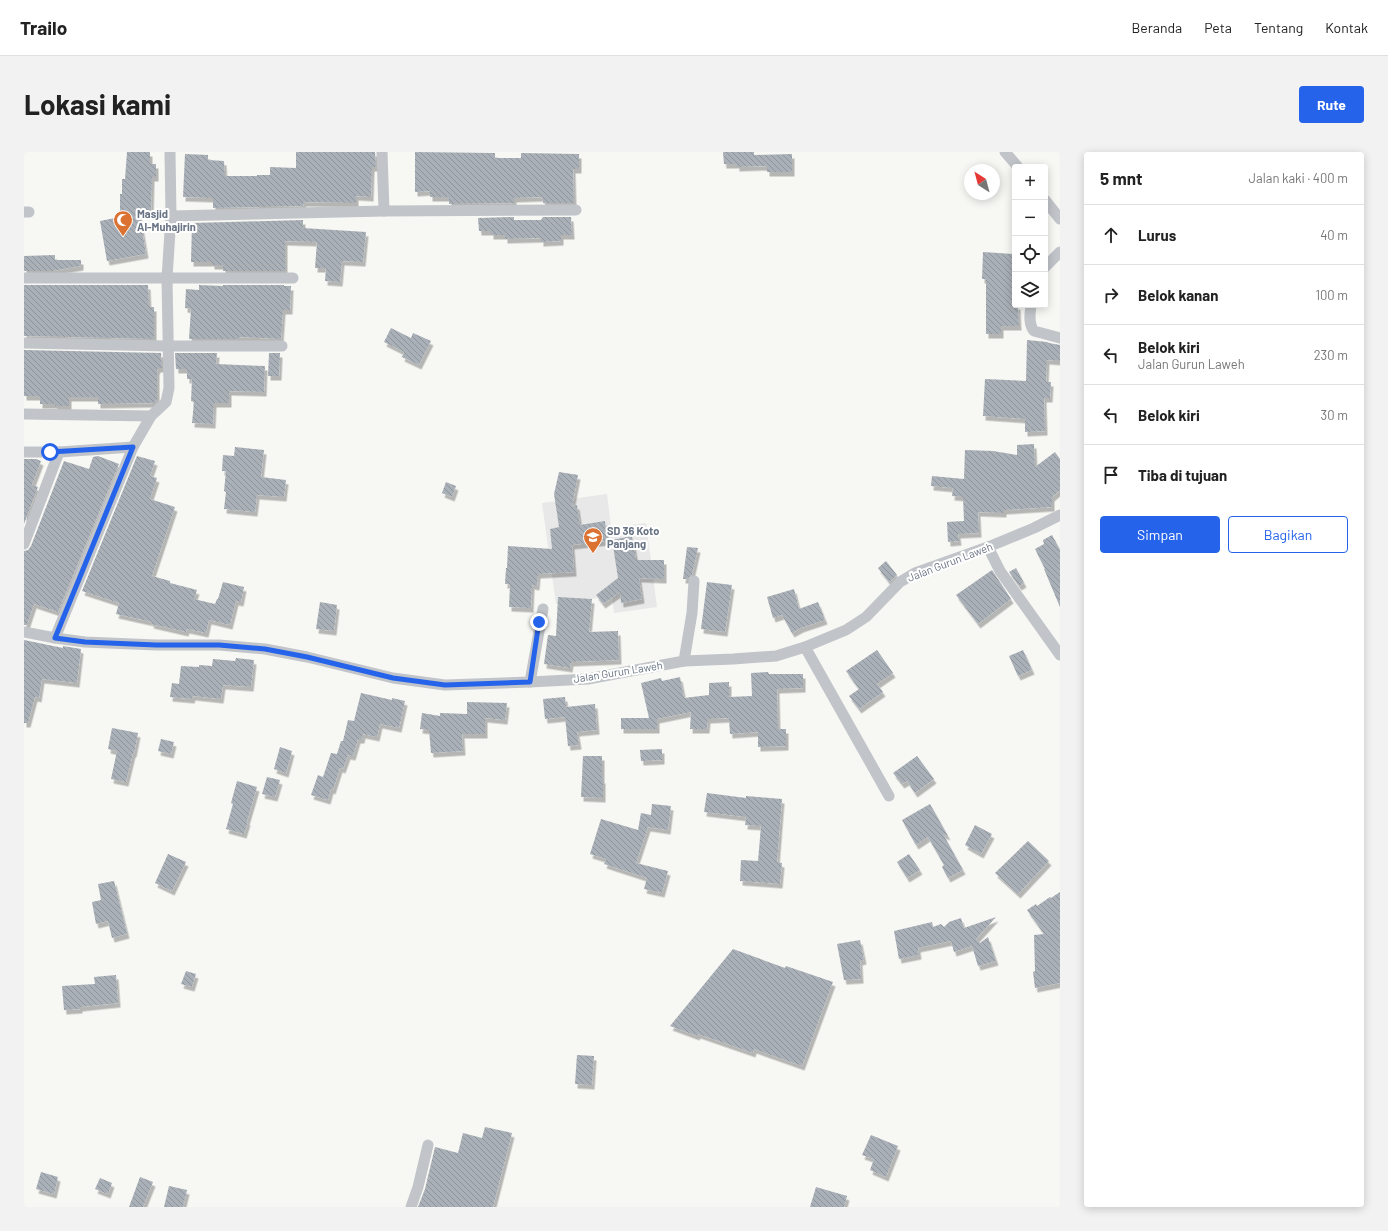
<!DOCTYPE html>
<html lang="id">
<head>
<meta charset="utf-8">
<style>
	body { margin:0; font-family:Barlow,sans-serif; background:#f2f2f2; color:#222 }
	.controls { position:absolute; right:12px; top:12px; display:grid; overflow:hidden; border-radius:4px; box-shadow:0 2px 10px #0003 }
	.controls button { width:36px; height:36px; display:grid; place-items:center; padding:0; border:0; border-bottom:1px solid #e0e0e0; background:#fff; color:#222; font:20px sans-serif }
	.compass { position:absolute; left:940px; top:12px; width:36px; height:36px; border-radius:50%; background:#fff; box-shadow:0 2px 10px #0003; rotate:324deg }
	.stop { position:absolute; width:12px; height:12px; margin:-9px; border:3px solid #2563eb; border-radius:50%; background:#fff }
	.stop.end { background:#2563eb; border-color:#fff; box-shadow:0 1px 4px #0008 }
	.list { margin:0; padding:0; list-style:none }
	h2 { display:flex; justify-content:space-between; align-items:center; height:52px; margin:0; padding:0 16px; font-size:17px }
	h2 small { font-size:13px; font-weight:400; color:#767676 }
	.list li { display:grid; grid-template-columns:26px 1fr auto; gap:12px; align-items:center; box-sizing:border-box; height:60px; padding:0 16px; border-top:1px solid #e0e0e0 }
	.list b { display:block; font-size:15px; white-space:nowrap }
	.list p { margin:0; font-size:13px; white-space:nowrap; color:#767676 }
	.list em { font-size:13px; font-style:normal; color:#767676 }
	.actions { display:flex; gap:8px; padding:12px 16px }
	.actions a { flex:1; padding:9px 0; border:1px solid #2563eb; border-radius:4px; text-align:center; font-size:14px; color:#2563eb }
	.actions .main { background:#2563eb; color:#fff }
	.icon { flex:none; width:22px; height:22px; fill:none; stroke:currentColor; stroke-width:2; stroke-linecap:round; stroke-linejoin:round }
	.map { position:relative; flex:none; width:1036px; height:1055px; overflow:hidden; border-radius:4px }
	header { display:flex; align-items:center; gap:24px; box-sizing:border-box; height:56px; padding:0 20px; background:#fff; border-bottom:1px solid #e0e0e0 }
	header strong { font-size:19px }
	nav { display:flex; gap:22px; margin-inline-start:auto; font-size:14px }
	.intro { display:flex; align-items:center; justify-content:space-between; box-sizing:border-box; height:96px; padding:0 24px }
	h1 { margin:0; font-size:28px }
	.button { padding:10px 18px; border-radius:4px; background:#2563eb; color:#fff; font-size:14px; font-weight:700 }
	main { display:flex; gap:24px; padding:0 24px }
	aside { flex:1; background:#fff; border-radius:4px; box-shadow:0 2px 10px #0003 }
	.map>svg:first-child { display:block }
	.built { fill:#e8e8e8; fill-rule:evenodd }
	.building { fill:url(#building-back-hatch); filter:url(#shadow) }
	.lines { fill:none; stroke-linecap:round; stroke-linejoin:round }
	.street { stroke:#c1c4c8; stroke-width:11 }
	.route { stroke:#2563eb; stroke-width:5 }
	.labels { text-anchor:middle; stroke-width:4; stroke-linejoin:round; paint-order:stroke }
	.poi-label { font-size:11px; font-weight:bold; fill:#687384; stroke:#fff; text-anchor:start }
	.street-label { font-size:11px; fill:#687384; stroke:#fff }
</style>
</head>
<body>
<header>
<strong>Trailo</strong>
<nav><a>Beranda</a><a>Peta</a><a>Tentang</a><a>Kontak</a></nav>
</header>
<div class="intro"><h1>Lokasi kami</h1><a class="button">Rute</a></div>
<main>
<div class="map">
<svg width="1036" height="1055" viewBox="0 0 1036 1055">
	<defs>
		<pattern id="building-back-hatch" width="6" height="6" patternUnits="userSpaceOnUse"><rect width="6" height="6" fill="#aab0b7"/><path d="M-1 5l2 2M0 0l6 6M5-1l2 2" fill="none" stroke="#8e949a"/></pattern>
		<filter id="shadow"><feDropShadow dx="2.5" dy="4.5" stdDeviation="0" flood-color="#0004"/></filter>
	</defs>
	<rect width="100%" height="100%" fill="#f7f7f4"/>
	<path class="built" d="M 583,342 L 587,375 L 622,371 L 633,455 L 590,461 L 588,444 L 532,452 L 518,351 ZM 553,353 L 556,373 L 581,370 L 583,389 L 528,396 L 526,377 L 535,375 L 532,356 ZM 608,385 L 618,447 L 598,451 L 588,388 Z"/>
	<g class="building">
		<polygon points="103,0 126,0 126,12 132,12 132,25 128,25 127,60 115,60 122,102 83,109 76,69 96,65 96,42 98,42 98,27 101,27"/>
		<polygon points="272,0 351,0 352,15 348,15 347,45 332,44 332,51 280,50 279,54 189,56 189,46 159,45 161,2 184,3 184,8 200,9 201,24 233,24 233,23 246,23 246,15 272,16"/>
		<polygon points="391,0 471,1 471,6 497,6 497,1 555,2 555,17 549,17 550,51 519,51 518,45 490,46 490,51 425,52 425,45 406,45 406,39 391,40"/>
		<polygon points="699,0 730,0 730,3 768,2 768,20 743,20 743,14 713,15 713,12 700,12"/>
		<polygon points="490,65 490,68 517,68 519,65 547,65 548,83 537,83 537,89 517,90 517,86 481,87 481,83 467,83 467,79 455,79 454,66"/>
		<polygon points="279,68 279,76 342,80 339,110 318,109 316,130 301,129 302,116 291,116 293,90 261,89 261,119 199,119 199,113 188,113 188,110 167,110 168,71"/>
		<polygon points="959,100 989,102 988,136 991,136 991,153 994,153 995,174 977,174 977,182 962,182 962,127 958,127"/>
		<polygon points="31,103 31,108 57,108 57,114 28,119 0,119 0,104"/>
		<polygon points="0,133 124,133 125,155 130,155 130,187 0,184"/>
		<polygon points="175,133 199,134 199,133 260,133 260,134 267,134 266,158 259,158 257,187 215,185 215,187 165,187 167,157 161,156 162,137 175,138"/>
		<polygon points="367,176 387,186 389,181 407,189 395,213 378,205 380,200 360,190"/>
		<polygon points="1003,188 1023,190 1025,191 1036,193 1036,209 1023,208 1022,230 1027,230 1026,246 1020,246 1021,279 1001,280 1001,267 959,264 961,227 1002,229"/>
		<polygon points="0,198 137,201 138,216 134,216 133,219 133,248 130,251 74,252 74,245 45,245 45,254 30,254 31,252 16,252 16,244 0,244"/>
		<polygon points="151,201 193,201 192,212 241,214 240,240 205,239 205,251 190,251 189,272 168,271 170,250 167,249 168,227 163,227 163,217 152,217"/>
		<polygon points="245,201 256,201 255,224 244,224"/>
		<polygon points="1010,292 1011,315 1031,300 1036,307 1036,338 1028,345 1028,355 980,358 980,361 954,360 955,381 934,382 935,389 924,390 923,370 940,369 939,345 928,344 929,336 907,334 908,324 940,327 941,298 969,299 993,303 993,293"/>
		<polygon points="211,295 240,298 237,325 262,328 260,345 233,343 231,360 200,357 202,340 200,339 202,319 198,319 199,303 210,304"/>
		<polygon points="74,304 95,312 34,460 10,452 3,473 0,473 0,399 4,398 7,394 40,309 65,317 69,305"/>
		<polygon points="113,304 131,309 126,324 133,326 126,347 151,355 128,424 146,429 146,431 173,438 170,447 191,452 193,447 194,447 199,430 220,435 217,450 212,449 206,473 185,468 182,481 163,477 162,480 127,472 128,470 92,462 95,451 58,439"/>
		<polygon points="0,307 12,307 17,309 8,333 14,335 0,372"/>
		<polygon points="535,320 554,323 548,354 553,353 556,373 581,369 583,389 548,393 550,420 514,422 513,434 508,433 507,456 485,455 486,432 481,432 482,416 483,416 484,394 528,397 526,377 535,375 530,342"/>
		<polygon points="422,330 432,334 428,345 418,341"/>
		<polygon points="1028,383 1036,398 1036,455 1020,417 1021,417 1011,397 1020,392 1019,388"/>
		<polygon points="608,384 612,408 640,408 640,427 615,426 618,447 597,451 596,440 579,452 572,443 594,426 588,388"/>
		<polygon points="663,395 674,396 668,423 663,427 659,427"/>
		<polygon points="862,409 873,423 865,430 854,416"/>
		<polygon points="992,416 1000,431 995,434 985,420"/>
		<polygon points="968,418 987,447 954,472 932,443"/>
		<polygon points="683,430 708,433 701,480 677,477"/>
		<polygon points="770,437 775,457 794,450 801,468 777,476 768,481 758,463 749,466 743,445"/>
		<polygon points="534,445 568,447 565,480 594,479 595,508 547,510 546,516 520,512 524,483 532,484"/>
		<polygon points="296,450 313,453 310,479 292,477"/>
		<polygon points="0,488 39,496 39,494 57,497 53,531 18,527 15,546 11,545 4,571 0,571"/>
		<polygon points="853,498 869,521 853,532 859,540 835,557 825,544 835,537 822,519"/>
		<polygon points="999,498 1008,518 994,524 985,504"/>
		<polygon points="212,506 230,508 227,535 199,533 197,547 169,544 168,547 146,545 148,531 155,532 157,514 175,515 175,513 188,514 189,507 211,509"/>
		<polygon points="744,520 745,522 779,522 779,536 753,537 754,577 762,577 762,594 734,595 734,580 706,582 705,566 684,567 683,577 666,577 667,560 633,567 633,577 597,577 597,566 625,566 617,531 637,526 638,529 656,525 660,546 685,543 685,531 705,530 705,545 728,544 727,521"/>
		<polygon points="337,541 368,548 368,546 381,549 375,576 356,572 353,585 339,582 338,587 334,587 329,604 324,603 319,617 316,616 309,638 307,637 304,648 287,643 294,623 299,625 307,601 313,602 317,589 319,589 324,568 330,569"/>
		<polygon points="541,545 542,555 571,552 573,578 553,580 555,593 544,594 541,565 521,567 519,547"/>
		<polygon points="443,550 483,551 481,568 461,566 461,582 438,582 439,599 407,601 405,578 396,577 398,561 416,564 416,561 443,562"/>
		<polygon points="88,576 114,581 110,601 109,601 102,630 87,627 93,599 84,597"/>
		<polygon points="137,587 150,590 147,602 134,599"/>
		<polygon points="256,595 268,599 262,621 250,617"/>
		<polygon points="638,597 638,608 617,609 616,598"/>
		<polygon points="559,604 578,604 578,627 579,627 579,646 557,645"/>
		<polygon points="893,604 910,627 891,641 883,629 878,632 869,621"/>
		<polygon points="243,625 256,628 251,645 238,642"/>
		<polygon points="213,629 233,635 223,669 224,669 220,682 202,677 209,652 207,651"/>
		<polygon points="683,641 722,646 722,644 758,647 753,710 758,711 756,732 716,729 717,708 734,709 737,674 721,673 722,665 680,660"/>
		<polygon points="628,652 647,654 644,678 624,675 612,711 644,719 638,741 620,737 623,726 580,712 582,707 566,702 577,667 614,678 617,661 627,663"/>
		<polygon points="906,652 924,684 919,682 939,718 924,726 918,715 920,713 904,685 892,693 878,668"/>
		<polygon points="951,673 968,682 957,702 941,693"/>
		<polygon points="1004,689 1025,709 994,742 971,721"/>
		<polygon points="144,702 162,710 148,739 131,731"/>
		<polygon points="885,702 896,718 883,726 873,710"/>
		<polygon points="90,729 103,782 88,786 84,769 72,772 68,750 77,748 74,732"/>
		<polygon points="1036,740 1036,831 1011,836 1009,820 1011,819 1010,783 1020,782 1003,758 1012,752 1013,754 1026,745 1027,746"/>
		<polygon points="972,765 952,787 956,791 964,785 972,809 954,814 948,794 930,800 927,789 894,796 895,803 875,807 870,779 908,770 909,775 917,772 920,775 925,770 937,766 940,776"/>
		<polygon points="836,788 840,808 836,809 837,827 820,828 813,792"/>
		<polygon points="709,797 761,816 762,814 809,830 778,914 730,897 729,901 674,882 673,884 646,874"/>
		<polygon points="162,819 172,822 168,835 157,832"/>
		<polygon points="92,823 94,851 56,855 56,857 40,858 38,834 71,832 70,825"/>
		<polygon points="553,903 570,904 568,933 551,932"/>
		<polygon points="461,975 488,981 469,1055 394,1055 401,1037 411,995 434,1001 439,981 458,986"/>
		<polygon points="847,983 874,994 862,1025 846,1018 850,1007 838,1003"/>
		<polygon points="17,1020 34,1025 30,1042 12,1037"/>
		<polygon points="116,1025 129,1030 119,1055 105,1055"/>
		<polygon points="76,1026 88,1031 84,1042 71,1037"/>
		<polygon points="145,1034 163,1038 159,1055 140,1055"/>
		<polygon points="792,1035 823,1044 820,1055 786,1055"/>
	</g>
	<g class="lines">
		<g class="street">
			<polyline points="358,0 360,59"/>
			<polyline points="981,0 994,15"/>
			<polyline points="1021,48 1036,67"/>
			<polyline points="0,60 5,60"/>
			<polyline points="147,64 360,59 552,58"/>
			<polyline points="1021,115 1036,100"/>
			<polyline points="0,126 143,126 147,64 146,0"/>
			<path d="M 1007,153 C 1006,161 1004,172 1010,179 L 1036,186"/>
			<polyline points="0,191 143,194 258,194"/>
			<polyline points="0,262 127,264"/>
			<polyline points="0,300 35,300 109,295"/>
			<polyline points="0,392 35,300"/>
			<polyline points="964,395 976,419 1036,503"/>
			<polyline points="0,480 31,486 61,490 132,493 195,493 241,497 283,505 369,526 421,533 506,530 564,527 660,509 709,507 752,504 781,495 822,478 842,465 876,430 891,421 964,395 1010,376 1036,363"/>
			<polyline points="31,486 109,295 127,264 142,250 145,236 143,126 269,126"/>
			<polyline points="781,495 865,644"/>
			<polyline points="660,509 668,461 670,429"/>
			<polyline points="506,530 519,457"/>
			<polyline points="387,1055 394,1035 404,993"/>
		</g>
	</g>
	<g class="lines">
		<polyline class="route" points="26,300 109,295 31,486 61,490 132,493 195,493 241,497 283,505 369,526 421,533 506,530 515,470"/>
	</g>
	<defs>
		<symbol id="mosque-pin" viewBox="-11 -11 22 30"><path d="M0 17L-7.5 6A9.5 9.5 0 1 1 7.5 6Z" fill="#db7231" stroke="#fff"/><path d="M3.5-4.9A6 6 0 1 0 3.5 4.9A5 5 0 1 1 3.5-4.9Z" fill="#fff"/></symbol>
		<symbol id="school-pin" viewBox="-11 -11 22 30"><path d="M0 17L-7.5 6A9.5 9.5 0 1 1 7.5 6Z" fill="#db7231" stroke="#fff"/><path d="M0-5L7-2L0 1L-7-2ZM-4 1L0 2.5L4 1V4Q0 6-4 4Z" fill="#fff"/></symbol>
	</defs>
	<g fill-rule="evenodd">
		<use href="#mosque-pin" x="88" y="57" width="22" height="30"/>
		<use href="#school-pin" x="558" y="374" width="22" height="30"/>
	</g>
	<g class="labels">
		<g class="poi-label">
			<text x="113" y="66">Masjid<tspan x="113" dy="13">Al-Muhajirin</tspan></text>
			<text x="583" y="383">SD 36 Koto<tspan x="583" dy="13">Panjang</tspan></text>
		</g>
		<g class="street-label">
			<text transform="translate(926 410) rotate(-21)" y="4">Jalan Gurun Laweh</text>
			<text transform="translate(594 520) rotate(-9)" y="4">Jalan Gurun Laweh</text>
		</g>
	</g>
</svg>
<div class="controls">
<button>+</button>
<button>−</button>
<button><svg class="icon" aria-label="locate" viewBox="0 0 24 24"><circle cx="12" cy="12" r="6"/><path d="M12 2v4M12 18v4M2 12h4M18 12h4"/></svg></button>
<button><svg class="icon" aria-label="layers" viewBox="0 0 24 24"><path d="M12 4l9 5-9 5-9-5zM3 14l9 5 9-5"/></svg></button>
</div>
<svg class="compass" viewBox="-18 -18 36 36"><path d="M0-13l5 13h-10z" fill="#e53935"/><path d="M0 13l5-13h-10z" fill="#767676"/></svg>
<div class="stop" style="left:26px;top:300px"></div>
<div class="stop end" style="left:515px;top:470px"></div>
</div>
<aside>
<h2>5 mnt<small>Jalan kaki · 400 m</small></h2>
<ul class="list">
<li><svg class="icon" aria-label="ahead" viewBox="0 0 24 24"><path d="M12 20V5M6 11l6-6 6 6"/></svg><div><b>Lurus</b></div><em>40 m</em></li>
<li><svg class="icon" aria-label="right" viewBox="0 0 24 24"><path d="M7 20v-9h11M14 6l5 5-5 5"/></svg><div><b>Belok kanan</b></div><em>100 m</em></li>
<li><svg class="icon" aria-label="left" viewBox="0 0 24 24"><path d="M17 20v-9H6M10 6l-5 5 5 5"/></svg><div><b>Belok kiri</b><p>Jalan Gurun Laweh</p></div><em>230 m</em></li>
<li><svg class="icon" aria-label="left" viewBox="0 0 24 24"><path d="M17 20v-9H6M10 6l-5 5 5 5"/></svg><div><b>Belok kiri</b></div><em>30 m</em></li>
<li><svg class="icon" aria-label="arrive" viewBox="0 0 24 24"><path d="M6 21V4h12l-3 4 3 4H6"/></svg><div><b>Tiba di tujuan</b></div></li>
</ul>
<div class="actions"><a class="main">Simpan</a><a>Bagikan</a></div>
</aside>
</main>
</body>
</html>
